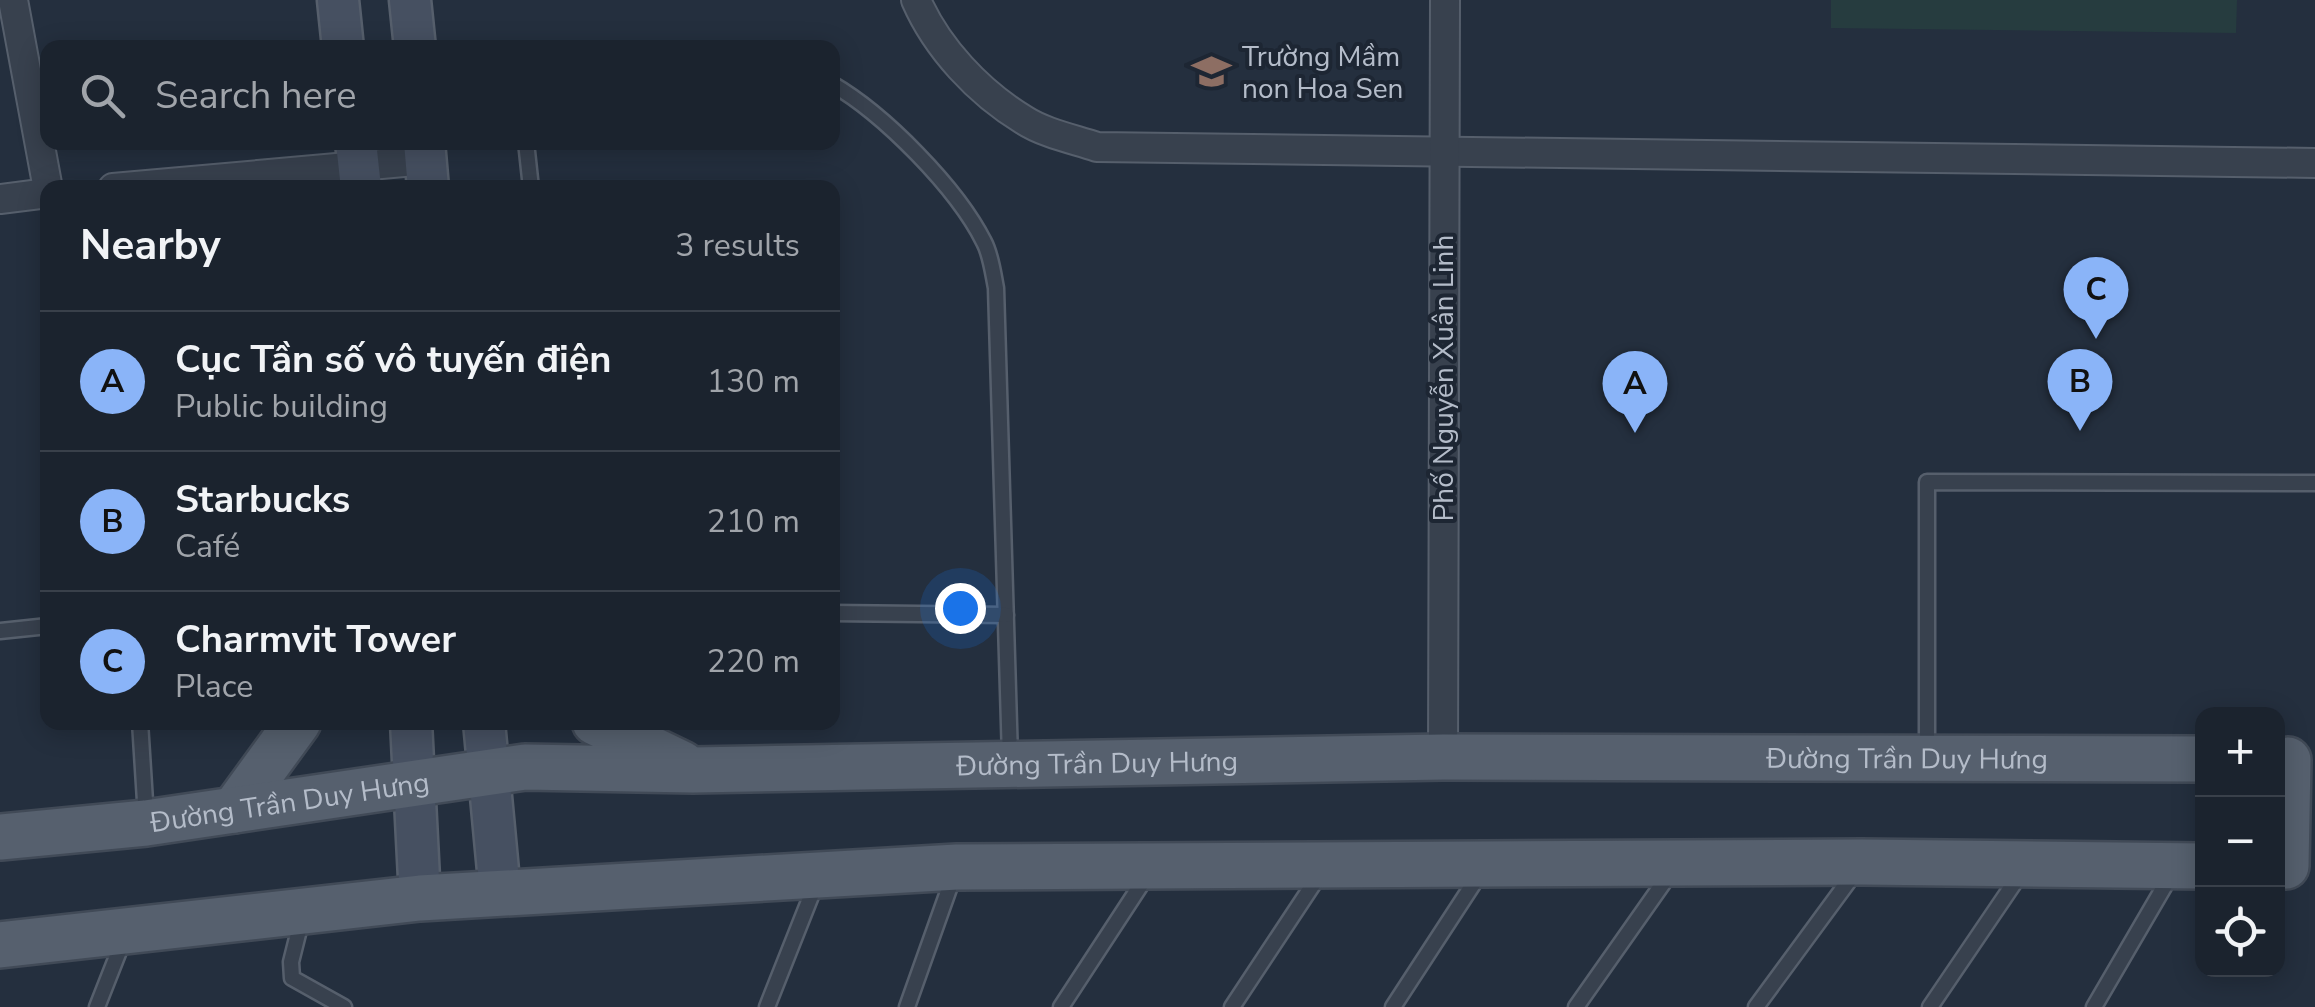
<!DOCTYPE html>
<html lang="en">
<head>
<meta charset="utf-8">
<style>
	body { margin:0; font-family:"Nunito Sans",sans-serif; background:#242b36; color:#f1f3f6 }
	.controls { position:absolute; right:30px; bottom:30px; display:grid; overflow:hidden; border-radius:20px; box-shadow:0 5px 25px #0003 }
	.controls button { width:90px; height:90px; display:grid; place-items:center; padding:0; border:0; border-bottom:2px solid #39404a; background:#1b232e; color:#f1f3f6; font:50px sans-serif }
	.you { position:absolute; left:960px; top:608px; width:35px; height:35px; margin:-25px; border:8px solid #fff; border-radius:50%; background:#1a73e8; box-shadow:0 0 0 15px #1a73e833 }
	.badge { display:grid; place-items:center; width:65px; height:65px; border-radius:50%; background:#8ab4f8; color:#111; font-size:32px; font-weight:700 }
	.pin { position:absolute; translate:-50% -82px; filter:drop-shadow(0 2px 5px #0008) }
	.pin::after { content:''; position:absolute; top:52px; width:35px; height:30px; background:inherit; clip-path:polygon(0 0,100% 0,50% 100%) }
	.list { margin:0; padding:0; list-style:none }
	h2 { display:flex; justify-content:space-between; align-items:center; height:130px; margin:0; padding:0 40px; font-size:42px }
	h2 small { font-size:32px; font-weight:400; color:#a0a4aa }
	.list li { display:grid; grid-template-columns:65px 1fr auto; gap:30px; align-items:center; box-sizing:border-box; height:140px; padding:0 40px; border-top:2px solid #39404a }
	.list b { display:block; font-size:38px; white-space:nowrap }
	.list p { margin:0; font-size:32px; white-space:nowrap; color:#a0a4aa }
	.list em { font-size:32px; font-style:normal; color:#a0a4aa }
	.icon { flex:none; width:55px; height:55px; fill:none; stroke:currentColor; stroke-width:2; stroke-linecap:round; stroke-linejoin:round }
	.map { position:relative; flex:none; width:2315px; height:1007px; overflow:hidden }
	.search { position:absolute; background:#1b232e; box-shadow:0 5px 25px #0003; left:40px; top:40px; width:800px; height:110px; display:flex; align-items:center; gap:25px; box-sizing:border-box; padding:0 35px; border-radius:20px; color:#a0a4aa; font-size:38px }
	.panel { position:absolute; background:#1b232e; box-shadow:0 5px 25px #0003; left:40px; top:180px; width:800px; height:550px; border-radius:20px }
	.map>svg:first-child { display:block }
	.pitch { fill:#263c3f }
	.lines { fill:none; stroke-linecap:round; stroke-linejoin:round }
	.service-casing { stroke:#565f6c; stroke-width:19 }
	.minor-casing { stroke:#565f6c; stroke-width:32 }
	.secondary-casing { stroke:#565f6c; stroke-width:45 }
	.primary-casing { stroke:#414a57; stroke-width:50 }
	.service { stroke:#38414e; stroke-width:14 }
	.minor { stroke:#38414e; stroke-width:28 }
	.secondary { stroke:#465061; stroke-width:40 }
	.primary { stroke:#56606e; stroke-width:45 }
	.labels { text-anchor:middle; stroke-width:8; stroke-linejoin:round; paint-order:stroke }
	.poi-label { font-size:28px; fill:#b4bcc9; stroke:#1d2633; text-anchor:start }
	.street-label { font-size:28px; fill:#b4bcc9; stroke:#1d2633 }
</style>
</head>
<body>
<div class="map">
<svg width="2315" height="1007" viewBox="0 0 2315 1007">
	<rect width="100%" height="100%" fill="#242f3e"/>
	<polygon class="pitch" points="1831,0 2237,0 2236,33 1831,28"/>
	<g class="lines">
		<defs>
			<g id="service">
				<path d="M 832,84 C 884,114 957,188 984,242 C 991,255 993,273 996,288 L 1010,758"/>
				<polyline points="526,142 531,188"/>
				<polyline points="832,613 1006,615"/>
				<polyline points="0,631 48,626"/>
				<polyline points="140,722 146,817"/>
				<polyline points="1927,754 1927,482 2315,483"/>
				<polyline points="302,918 291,962 292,978 344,1007"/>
				<polyline points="97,1007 123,941"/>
				<polyline points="767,1007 817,881"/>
				<polyline points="907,1007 955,872"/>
				<polyline points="1061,1007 1148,874"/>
				<polyline points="1232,1007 1320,874"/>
				<polyline points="1393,1007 1481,872"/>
				<polyline points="1576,1007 1671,872"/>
				<polyline points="1756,1007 1856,871"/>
				<polyline points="1930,1007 2021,873"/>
				<polyline points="2094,1007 2171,875"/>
			</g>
			<g id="minor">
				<polyline points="13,0 48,189"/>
				<path d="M 916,0 C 937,48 978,92 1024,120 C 1044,133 1073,139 1097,147 L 2315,163"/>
				<polyline points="113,188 426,160"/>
				<polyline points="0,199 48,193"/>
				<polyline points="1443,757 1445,0"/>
			</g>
			<g id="secondary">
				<polyline points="338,0 343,48"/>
				<polyline points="410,0 415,48"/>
				<polyline points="356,142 361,188"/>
				<polyline points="424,142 428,188"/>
				<polyline points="411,722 420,898"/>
				<polyline points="484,722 500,892"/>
			</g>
			<g id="primary">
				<polyline points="595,722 682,764"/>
				<polyline points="234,810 298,722"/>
				<path id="s1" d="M 0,837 L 146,823 L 525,767 L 693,770 L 1443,757 L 2202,759"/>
				<polyline points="2286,866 2288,760"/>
				<polyline points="0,945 420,898 957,867 1862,862 2202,866"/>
			</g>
		</defs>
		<use href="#service" class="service-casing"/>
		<use href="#minor" class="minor-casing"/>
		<use href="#secondary" class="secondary-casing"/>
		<use href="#primary" class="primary-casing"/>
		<use href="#service" class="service"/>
		<use href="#minor" class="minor"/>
		<use href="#secondary" class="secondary"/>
		<use href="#primary" class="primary"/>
	</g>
	<defs>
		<symbol id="school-bare" viewBox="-9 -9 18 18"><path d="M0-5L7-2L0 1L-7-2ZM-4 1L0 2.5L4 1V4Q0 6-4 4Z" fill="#8d6e63" stroke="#1d2633" stroke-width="2.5" paint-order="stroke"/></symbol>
	</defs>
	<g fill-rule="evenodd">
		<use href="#school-bare" x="1184" y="44" width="55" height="55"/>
	</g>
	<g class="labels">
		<g class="poi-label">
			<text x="1242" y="66">Trường Mầm<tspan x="1242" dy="32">non Hoa Sen</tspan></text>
		</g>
		<g class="street-label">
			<text transform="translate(1443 378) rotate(-90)" y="10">Phố Nguyễn Xuân Linh</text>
			<text dy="10" stroke="none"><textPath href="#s1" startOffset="1912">Đường Trần Duy Hưng</textPath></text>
			<text dy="10" stroke="none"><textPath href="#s1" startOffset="1102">Đường Trần Duy Hưng</textPath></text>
			<text dy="10" stroke="none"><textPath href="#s1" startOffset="292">Đường Trần Duy Hưng</textPath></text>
		</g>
	</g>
</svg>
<div class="controls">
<button>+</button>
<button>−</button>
<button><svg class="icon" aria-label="locate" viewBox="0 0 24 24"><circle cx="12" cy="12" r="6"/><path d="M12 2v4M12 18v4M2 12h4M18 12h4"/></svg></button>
</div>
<div class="you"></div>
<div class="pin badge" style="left:1635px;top:433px">A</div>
<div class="pin badge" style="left:2080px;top:431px">B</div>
<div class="pin badge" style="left:2096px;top:339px">C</div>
<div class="search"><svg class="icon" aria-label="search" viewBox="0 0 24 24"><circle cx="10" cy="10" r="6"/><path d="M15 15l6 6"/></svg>Search here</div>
<section class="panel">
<h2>Nearby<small>3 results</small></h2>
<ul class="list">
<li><span class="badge">A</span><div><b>Cục Tần số vô tuyến điện</b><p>Public building</p></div><em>130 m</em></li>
<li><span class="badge">B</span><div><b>Starbucks</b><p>Café</p></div><em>210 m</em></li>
<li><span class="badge">C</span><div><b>Charmvit Tower</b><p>Place</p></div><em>220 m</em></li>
</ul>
</section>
</div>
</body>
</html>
